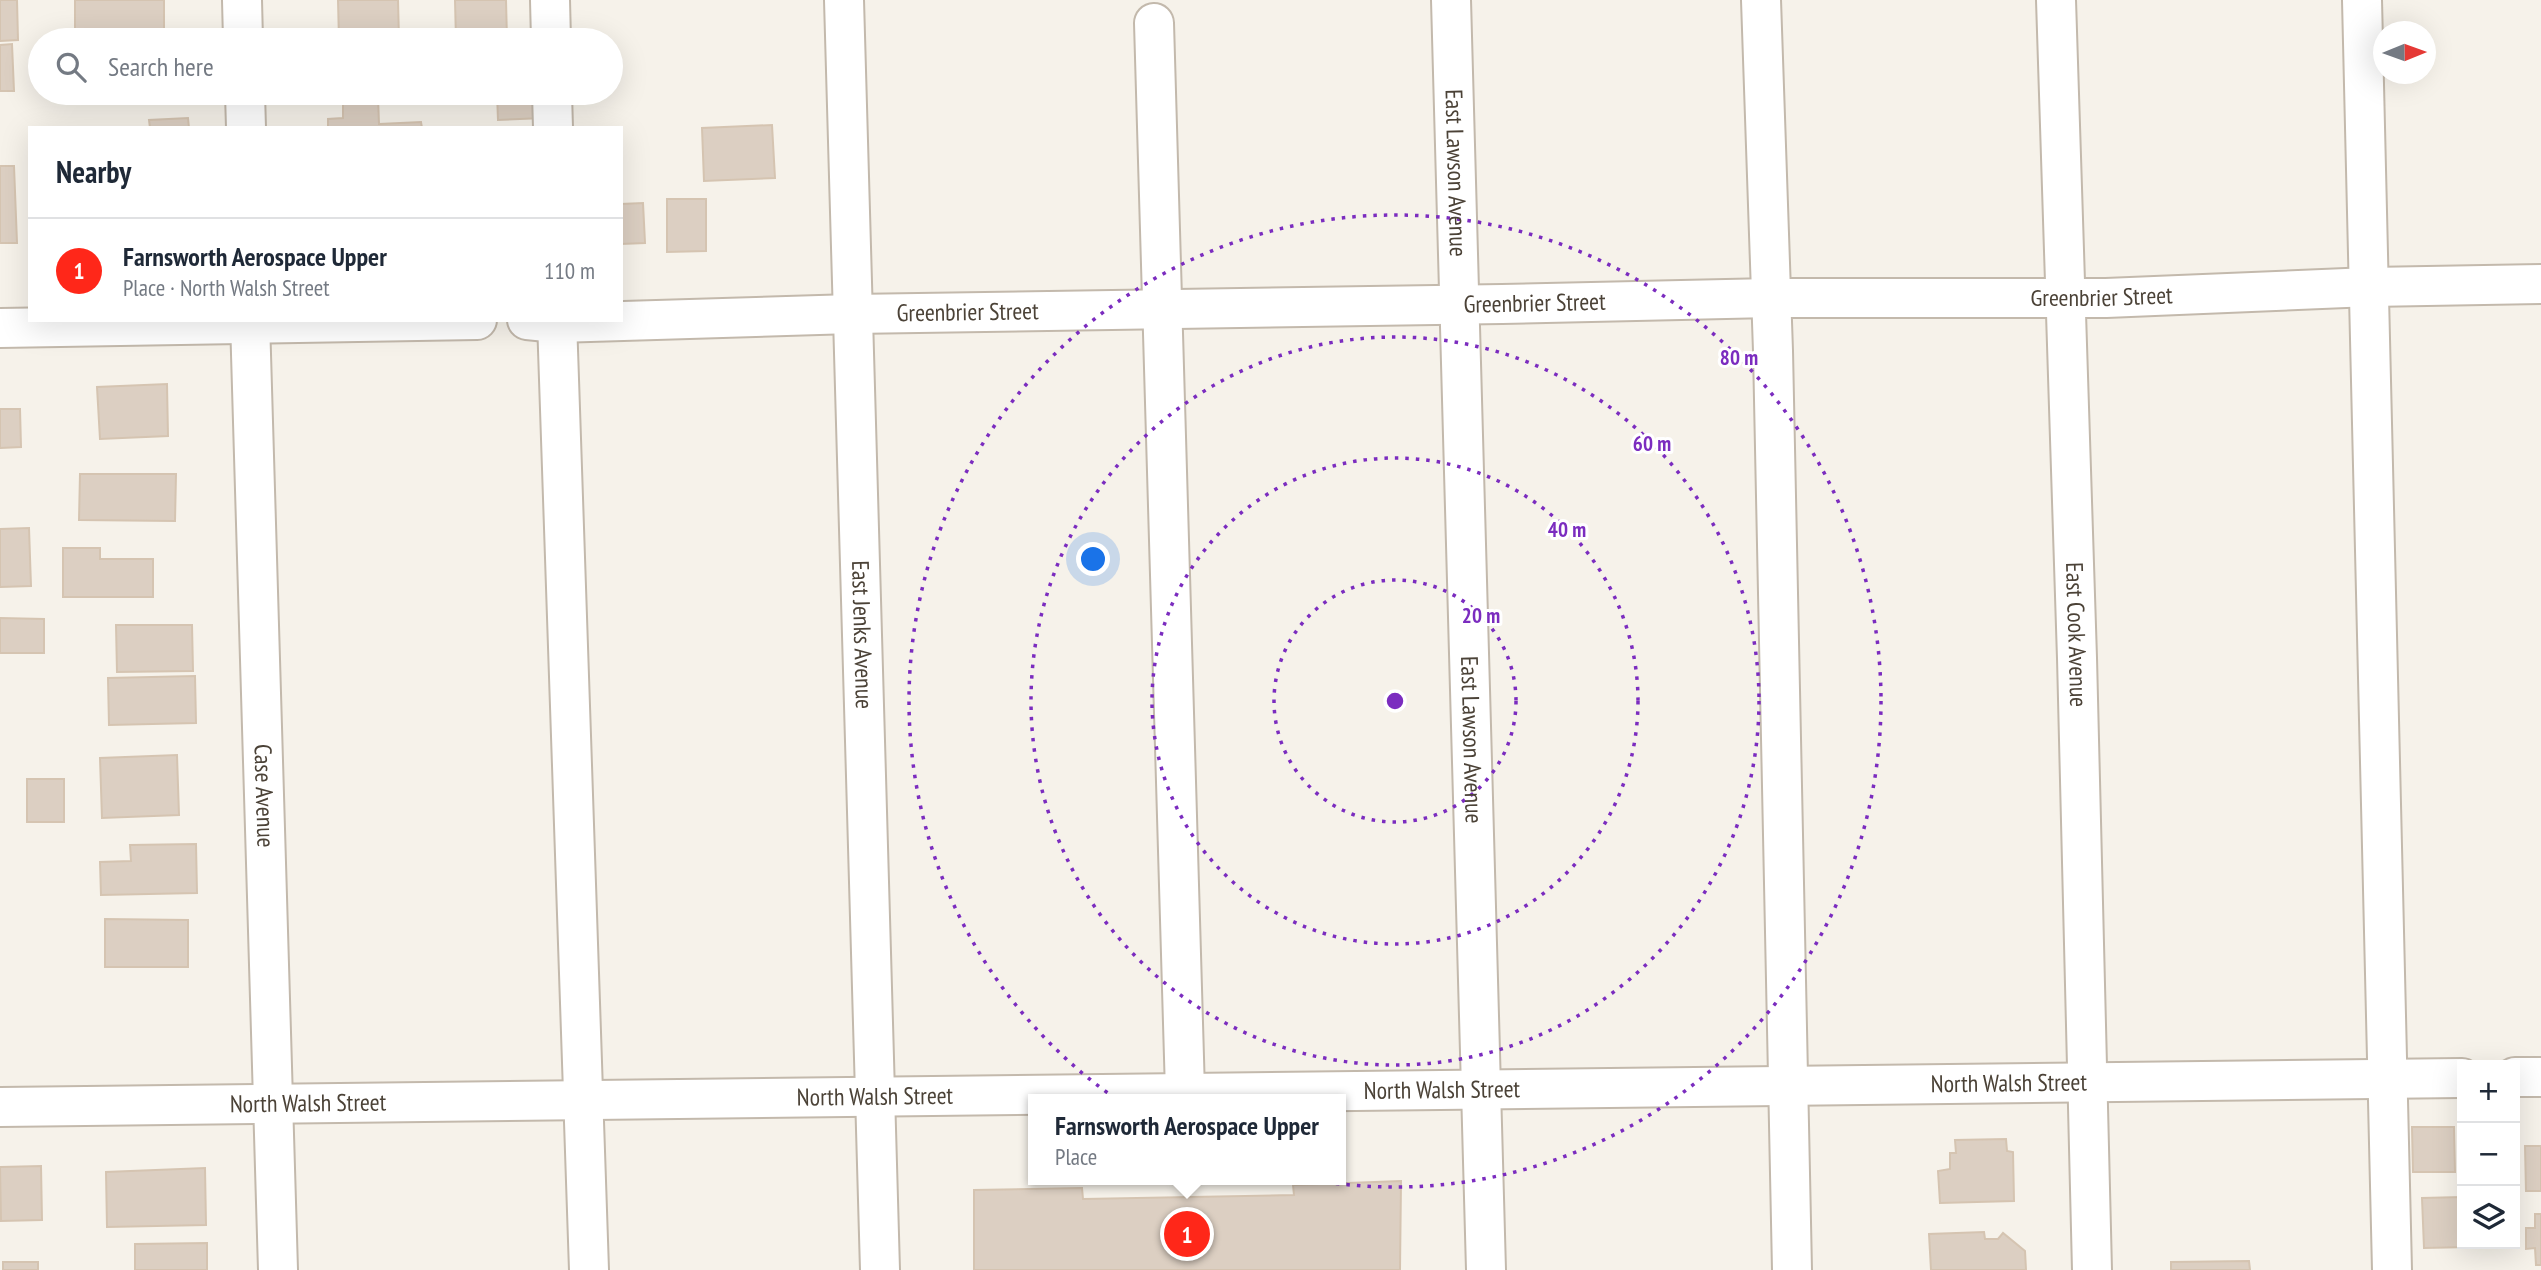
<!DOCTYPE html>
<html lang="en">
<head>
<meta charset="utf-8">
<style>
	body { margin:0; font-family:"PT Sans Narrow",sans-serif; background:#f2f2f3; color:#1f2937 }
	.controls { position:absolute; right:21px; bottom:21px; display:grid; overflow:hidden; border-radius:0px; box-shadow:0 7px 28px #0002 }
	.controls button { width:63px; height:63px; display:grid; place-items:center; padding:0; border:0; border-bottom:2px solid #e0e1e3; background:#fff; color:#1f2937; font:35px sans-serif }
	.compass { position:absolute; left:2373px; top:21px; width:63px; height:63px; border-radius:50%; background:#fff; box-shadow:0 7px 28px #0002; rotate:89deg }
	.you { position:absolute; left:1094px; top:560px; width:24px; height:24px; margin:-18px; border:5px solid #fff; border-radius:50%; background:#1a73e8; box-shadow:0 0 0 10px #1a73e833 }
	.badge { display:grid; place-items:center; width:46px; height:46px; border-radius:50%; background:#ff2719; color:#fff; font-size:23px; font-weight:700 }
	.pin { position:absolute; translate:-50% -50%; border:4px solid #fff; box-shadow:0 2px 7px #0006 }
	.popup { position:absolute; left:1028px; top:1094px; width:318px; height:91px; box-sizing:border-box; display:grid; place-content:center; border-radius:0px; background:#fff; filter:drop-shadow(0 2px 5px #0005); font-size:23px; white-space:nowrap; color:#747a83 }
	.popup b { font-size:26px; color:#1f2937 }
	.popup::after { content:''; position:absolute; left:50%; top:100%; margin-left:-14px; border:14px solid transparent; border-top-color:#fff }
	.list { margin:0; padding:0; list-style:none }
	h2 { display:flex; justify-content:space-between; align-items:center; height:91px; margin:0; padding:0 28px; font-size:30px }
	h2 small { font-size:23px; font-weight:400; color:#747a83 }
	.list li { display:grid; grid-template-columns:46px 1fr auto; gap:21px; align-items:center; box-sizing:border-box; height:105px; padding:0 28px; border-top:2px solid #e0e1e3 }
	.list b { display:block; font-size:26px; white-space:nowrap }
	.list p { margin:0; font-size:23px; white-space:nowrap; color:#747a83 }
	.list em { font-size:23px; font-style:normal; color:#747a83 }
	.icon { flex:none; width:38px; height:38px; fill:none; stroke:currentColor; stroke-width:2; stroke-linecap:round; stroke-linejoin:round }
	.map { position:relative; flex:none; width:2541px; height:1270px; overflow:hidden }
	.search { position:absolute; background:#fff; box-shadow:0 7px 28px #0002; left:28px; top:28px; width:595px; height:77px; display:flex; align-items:center; gap:18px; box-sizing:border-box; padding:0 24px; border-radius:38px; color:#747a83; font-size:26px }
	.panel { position:absolute; background:#fff; box-shadow:0 7px 28px #0002; left:28px; top:126px; width:595px; height:196px; border-radius:0px }
	.map>svg:first-child { display:block }
	.building { fill:#dccfc2; stroke:#d5c4b1; stroke-width:2 }
	.lines { fill:none; stroke-linecap:round; stroke-linejoin:round }
	.minor-casing { stroke:#c3b9ac; stroke-width:42 }
	.minor { stroke:#fff; stroke-width:38 }
	.ring { fill:none; stroke:#7b2cbf; stroke-width:3.5; stroke-dasharray:3.5 7 }
	.labels { text-anchor:middle; stroke-width:6; stroke-linejoin:round; paint-order:stroke }
	.street-label { font-size:24px; fill:#4b4237; stroke:#fff }
	.centre { fill:#7b2cbf; stroke:#fff; stroke-width:3.5 }
	.ring-label { font-size:21px; text-anchor:middle; font-weight:bold; fill:#7b2cbf; stroke:#fff; stroke-width:6; stroke-linejoin:round; paint-order:stroke }
</style>
</head>
<body>
<div class="map">
<svg width="2541" height="1270" viewBox="0 0 2541 1270">
	<rect width="100%" height="100%" fill="#f6f2ea"/>
	<g class="building">
		<polygon points="0,0 17,0 18,40 0,41"/>
		<polygon points="75,0 164,0 164,39 75,40"/>
		<polygon points="338,0 398,0 399,40 339,40"/>
		<polygon points="455,0 506,0 507,40 456,40"/>
		<polygon points="12,44 14,91 0,91 0,45"/>
		<polygon points="497,93 541,93 543,118 498,120"/>
		<polygon points="378,97 379,124 421,122 422,128 328,128 328,119 343,118 343,98"/>
		<polygon points="188,118 189,128 150,128 149,120"/>
		<polygon points="772,125 775,178 704,181 702,128"/>
		<polygon points="0,166 14,166 17,243 0,243"/>
		<polygon points="667,199 706,199 706,251 667,252"/>
		<polygon points="643,203 645,243 621,244 621,204"/>
		<polygon points="167,384 168,436 100,439 97,387"/>
		<polygon points="0,409 20,409 21,447 0,448"/>
		<polygon points="80,474 176,474 175,521 79,520"/>
		<polygon points="29,528 31,586 0,587 0,529"/>
		<polygon points="63,548 100,548 100,559 153,559 153,597 63,597"/>
		<polygon points="0,618 44,619 44,653 0,653"/>
		<polygon points="116,625 192,625 193,671 117,672"/>
		<polygon points="195,676 196,723 109,725 108,678"/>
		<polygon points="177,755 179,815 102,818 100,758"/>
		<rect x="27" y="779" width="37" height="43"/>
		<polygon points="196,844 197,893 101,895 100,862 131,861 130,845"/>
		<polygon points="105,919 188,920 188,967 105,967"/>
		<polygon points="2412,1127 2454,1127 2455,1172 2413,1172"/>
		<polygon points="2006,1139 2007,1151 2013,1152 2014,1201 1940,1203 1938,1171 1950,1169 1950,1153 1956,1153 1955,1140"/>
		<polygon points="2525,1146 2541,1146 2541,1191 2526,1191"/>
		<polygon points="41,1166 42,1220 1,1221 0,1167"/>
		<polygon points="205,1168 206,1225 107,1227 106,1172"/>
		<polygon points="1401,1181 1400,1270 974,1270 974,1190 1082,1188 1083,1199 1294,1195 1293,1185"/>
		<polygon points="2462,1197 2462,1244 2469,1244 2469,1247 2424,1248 2422,1198"/>
		<polygon points="2535,1214 2541,1214 2541,1265 2536,1265 2535,1248 2526,1249 2526,1228 2535,1228"/>
		<polygon points="1984,1232 1985,1239 1998,1239 2003,1233 2025,1251 2026,1270 1931,1270 1929,1234"/>
		<polygon points="207,1243 207,1270 135,1270 135,1244"/>
		<polygon points="2249,1261 2250,1270 2171,1270 2171,1262"/>
		<rect x="3" y="1262" width="35" height="8"/>
	</g>
	<g class="lines">
		<defs>
			<g id="minor">
				<polyline points="242,0 243,40"/>
				<polyline points="550,0 551,40"/>
				<path id="s1" d="M 844,0 L 880,1270"/>
				<path id="s2" d="M 1451,0 L 1486,1270"/>
				<polyline points="1761,0 1773,351 1792,1270"/>
				<path id="s3" d="M 2056,0 L 2077,658 L 2092,1270"/>
				<polyline points="2362,0 2392,1270"/>
				<polyline points="1154,23 1185,1092"/>
				<polyline points="245,93 246,128"/>
				<polyline points="552,93 553,128"/>
				<path id="s4" d="M 250,320 L 278,1270"/>
				<path id="s5" d="M 527,320 L 557,323 L 852,314 L 1502,304 L 1771,298 L 2106,298 L 2370,287 L 2541,284"/>
				<polyline points="557,320 589,1270"/>
				<polyline points="0,328 477,320"/>
				<polyline points="2515,1077 2541,1077"/>
				<path id="s6" d="M 0,1107 L 2462,1078"/>
			</g>
		</defs>
		<use href="#minor" class="minor-casing"/>
		<use href="#minor" class="minor"/>
	</g>
	<g class="ring">
		<circle cx="1395" cy="701" r="121"/>
		<circle cx="1395" cy="701" r="243"/>
		<circle cx="1395" cy="701" r="364"/>
		<circle cx="1395" cy="701" r="486"/>
	</g>
	<g class="labels">
		<g class="street-label">
			<text dy="8" stroke="none"><textPath href="#s2" startOffset="173">East Lawson Avenue</textPath></text>
			<text dy="8" stroke="none"><textPath href="#s5" startOffset="1575">Greenbrier Street</textPath></text>
			<text dy="8" stroke="none"><textPath href="#s5" startOffset="1008">Greenbrier Street</textPath></text>
			<text dy="8" stroke="none"><textPath href="#s5" startOffset="441">Greenbrier Street</textPath></text>
			<text dy="8" stroke="none"><textPath href="#s1" startOffset="635">East Jenks Avenue</textPath></text>
			<text dy="8" stroke="none"><textPath href="#s3" startOffset="635">East Cook Avenue</textPath></text>
			<text dy="8" stroke="none"><textPath href="#s2" startOffset="740">East Lawson Avenue</textPath></text>
			<text dy="8" stroke="none"><textPath href="#s4" startOffset="476">Case Avenue</textPath></text>
			<text dy="8" stroke="none"><textPath href="#s6" startOffset="2009">North Walsh Street</textPath></text>
			<text dy="8" stroke="none"><textPath href="#s6" startOffset="1442">North Walsh Street</textPath></text>
			<text dy="8" stroke="none"><textPath href="#s6" startOffset="875">North Walsh Street</textPath></text>
			<text dy="8" stroke="none"><textPath href="#s6" startOffset="308">North Walsh Street</textPath></text>
		</g>
	</g>
	<circle cx="1395" cy="701" r="10" class="centre"/>
	<g class="ring-label">
		<text x="1739" y="365">80 m</text>
		<text x="1652" y="451">60 m</text>
		<text x="1567" y="537">40 m</text>
		<text x="1481" y="623">20 m</text>
	</g>
</svg>
<div class="controls">
<button>+</button>
<button>−</button>
<button><svg class="icon" aria-label="layers" viewBox="0 0 24 24"><path d="M12 4l9 5-9 5-9-5zM3 14l9 5 9-5"/></svg></button>
</div>
<svg class="compass" viewBox="-18 -18 36 36"><path d="M0-13l5 13h-10z" fill="#e53935"/><path d="M0 13l5-13h-10z" fill="#747a83"/></svg>
<div class="you"></div>
<div class="pin badge" style="left:1187px;top:1234px">1</div>
<div class="popup"><b>Farnsworth Aerospace Upper</b>Place</div>
<div class="search"><svg class="icon" aria-label="search" viewBox="0 0 24 24"><circle cx="10" cy="10" r="6"/><path d="M15 15l6 6"/></svg>Search here</div>
<section class="panel">
<h2>Nearby<small></small></h2>
<ul class="list">
<li><span class="badge">1</span><div><b>Farnsworth Aerospace Upper</b><p>Place · North Walsh Street</p></div><em>110 m</em></li>
</ul>
</section>
</div>
</body>
</html>
